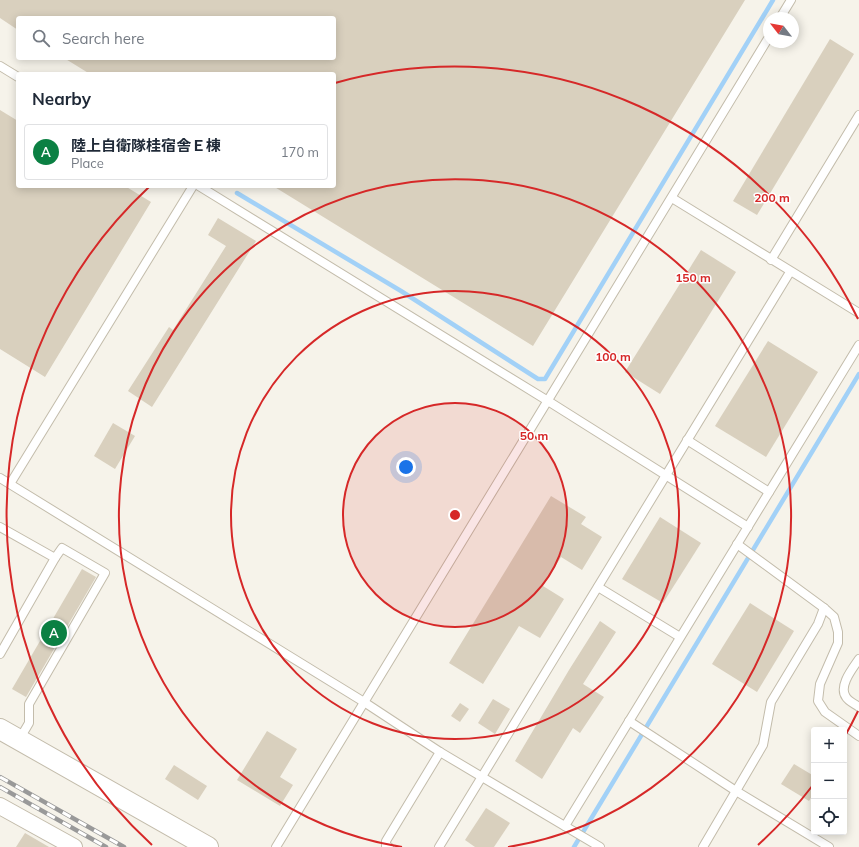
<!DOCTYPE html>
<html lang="en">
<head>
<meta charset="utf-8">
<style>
	body { margin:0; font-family:Mulish,"Noto Sans JP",sans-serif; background:#f2f2f3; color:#1f2937 }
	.controls { position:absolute; right:12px; bottom:12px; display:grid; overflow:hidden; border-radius:4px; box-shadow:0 2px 10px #0003 }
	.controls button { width:36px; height:36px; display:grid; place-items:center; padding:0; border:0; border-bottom:1px solid #e0e1e3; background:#fff; color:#1f2937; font:20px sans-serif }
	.compass { position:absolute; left:763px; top:12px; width:36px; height:36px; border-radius:50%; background:#fff; box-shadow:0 2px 10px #0003; rotate:301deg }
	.you { position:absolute; left:406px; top:467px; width:14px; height:14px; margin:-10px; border:3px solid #fff; border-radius:50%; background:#1a73e8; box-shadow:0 0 0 6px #1a73e833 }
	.badge { display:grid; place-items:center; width:26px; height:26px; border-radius:50%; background:#0b8043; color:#fff; font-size:13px; font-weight:700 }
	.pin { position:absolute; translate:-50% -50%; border:2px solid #fff; box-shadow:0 1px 4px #0006 }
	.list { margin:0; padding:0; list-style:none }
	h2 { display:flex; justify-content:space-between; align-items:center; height:52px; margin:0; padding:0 16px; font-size:17px }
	h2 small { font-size:13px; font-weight:400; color:#747a83 }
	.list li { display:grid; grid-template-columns:26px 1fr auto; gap:12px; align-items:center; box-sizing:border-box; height:56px; margin:0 8px 8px; padding:0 8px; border:1px solid #e0e1e3; border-radius:4px }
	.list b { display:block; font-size:15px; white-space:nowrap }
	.list p { margin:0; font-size:13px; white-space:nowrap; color:#747a83 }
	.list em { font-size:13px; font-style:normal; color:#747a83 }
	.icon { flex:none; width:22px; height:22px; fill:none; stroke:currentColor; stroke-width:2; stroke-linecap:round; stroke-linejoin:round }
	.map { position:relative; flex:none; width:859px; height:847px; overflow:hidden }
	.search { position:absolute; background:#fff; box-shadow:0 2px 10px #0003; left:16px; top:16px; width:320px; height:44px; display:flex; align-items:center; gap:10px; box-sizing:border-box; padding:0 14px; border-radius:4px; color:#747a83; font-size:15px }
	.panel { position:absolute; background:#fff; box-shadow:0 2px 10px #0003; left:16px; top:72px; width:320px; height:116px; border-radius:4px }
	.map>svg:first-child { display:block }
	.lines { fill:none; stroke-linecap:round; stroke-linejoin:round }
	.stream { stroke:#a2d1f7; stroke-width:4.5 }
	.building { fill:#d9d0be }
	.service-casing { stroke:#c3bcab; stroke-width:10 }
	.minor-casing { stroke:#c3bcab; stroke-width:18 }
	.tertiary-casing { stroke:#c3bcab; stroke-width:22 }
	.service { stroke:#fff; stroke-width:8 }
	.minor { stroke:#fff; stroke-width:16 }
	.tertiary { stroke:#fff; stroke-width:20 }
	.rail-casing { stroke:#999; stroke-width:4.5 }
	.rail { stroke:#fff; stroke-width:3; stroke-dasharray:9; stroke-linecap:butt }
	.ring { fill:none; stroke:#d62828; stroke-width:2 }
	.centre { fill:#d62828; stroke:#fff; stroke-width:2 }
	.ring-label { font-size:12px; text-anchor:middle; font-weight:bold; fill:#d62828; stroke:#fff; stroke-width:3; stroke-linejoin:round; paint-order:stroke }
</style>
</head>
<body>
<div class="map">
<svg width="859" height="847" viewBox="0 0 859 847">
	<rect width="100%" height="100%" fill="#f6f3ea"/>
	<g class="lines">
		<g class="stream">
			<polyline points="237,193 401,291 538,379 545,379 773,0"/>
			<polyline points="574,847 859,374"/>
		</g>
	</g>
	<g class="building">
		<polygon points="0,0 745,0 533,346 273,186 334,186 334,74 90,74 64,58 334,58 334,18 18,18 18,30 0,18"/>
		<polygon points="830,39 854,54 757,215 733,201"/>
		<polygon points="0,110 18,121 18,186 125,186 151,202 45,377 0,349"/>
		<polygon points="218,218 256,241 152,407 128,391 169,327 173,330 226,246 208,235"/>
		<polygon points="701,250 736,272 660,394 625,372"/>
		<polygon points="768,341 818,372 766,457 715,426"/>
		<polygon points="113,423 135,436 115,469 94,456"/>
		<polygon points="551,496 586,517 581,524 602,537 582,570 561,557 543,586 564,599 540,638 519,626 483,684 449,663"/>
		<polygon points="660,517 701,543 663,603 622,579"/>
		<polygon points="82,569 96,577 26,697 12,689"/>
		<polygon points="750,603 794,631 757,692 712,664"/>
		<polygon points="600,621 616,632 583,684 604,697 580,733 573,728 542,779 515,761 569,670"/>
		<polygon points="493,699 510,709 495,734 478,723"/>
		<polygon points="460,703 469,709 460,722 451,716"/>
		<polygon points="267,731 297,749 280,777 293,785 280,806 237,780"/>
		<polygon points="794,764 814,776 814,793 809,801 781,784"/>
		<polygon points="174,765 207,786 198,800 165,779"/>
		<polygon points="486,808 510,823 494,847 475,847 465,840"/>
		<polygon points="25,833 49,847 16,847"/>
	</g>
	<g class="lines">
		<defs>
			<g id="service">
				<polyline points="780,18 791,0"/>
				<polyline points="0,66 18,77"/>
				<polyline points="199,186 548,401 748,527"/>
				<polyline points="672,198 859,313"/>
				<polyline points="771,260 859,115"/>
				<polyline points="687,440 769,492"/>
				<polyline points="0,478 364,702 440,752 600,847"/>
				<polyline points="10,484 193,186"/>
				<polyline points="0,527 55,558 0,654"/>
				<polyline points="737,544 824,608 834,617 838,632 838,643 820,684 818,701 825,712 859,736"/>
				<polyline points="598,587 680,637"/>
				<path d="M 859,659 C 853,668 838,686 846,697 C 848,701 855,704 859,707"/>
				<polyline points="629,721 736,791 829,847"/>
				<polyline points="19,740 29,723 29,704 105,573 62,548 55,558"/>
				<polyline points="565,826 859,345"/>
				<polyline points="276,847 769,37"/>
				<polyline points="389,847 386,846 386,841 440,752"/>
				<polyline points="439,847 790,272"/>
				<polyline points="703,847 763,745 771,702 818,624 824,608"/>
			</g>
			<polyline id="minor" points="0,806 74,847"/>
			<polyline id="tertiary" points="0,729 208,847"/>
		</defs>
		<use href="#service" class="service-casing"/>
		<use href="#minor" class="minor-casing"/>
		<use href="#tertiary" class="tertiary-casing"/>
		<use href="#service" class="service"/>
		<use href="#minor" class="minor"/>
		<use href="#tertiary" class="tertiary"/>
		<defs>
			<g id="rail">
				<polyline points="0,777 124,847"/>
				<polyline points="0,787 106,847"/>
			</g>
		</defs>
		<use href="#rail" class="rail-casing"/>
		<use href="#rail" class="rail"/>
	</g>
	<circle cx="455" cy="515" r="112" fill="#d62828" fill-opacity=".12"/>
	<g class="ring">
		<circle cx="455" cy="515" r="112"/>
		<circle cx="455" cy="515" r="224"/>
		<path d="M402 847A336 336 0 1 1 508 847"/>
		<path d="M858 711A448 448 0 0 1 845 736M813 785A448 448 0 0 1 758 845M152 845A448 448 0 0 1 149 187M335 83A448 448 0 0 1 858 319"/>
	</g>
	<circle cx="455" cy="515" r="6" class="centre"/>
	<g class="ring-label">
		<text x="772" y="202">200 m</text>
		<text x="693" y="282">150 m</text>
		<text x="613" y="361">100 m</text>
		<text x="534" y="440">50 m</text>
	</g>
</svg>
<div class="controls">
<button>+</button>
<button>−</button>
<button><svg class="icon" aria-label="locate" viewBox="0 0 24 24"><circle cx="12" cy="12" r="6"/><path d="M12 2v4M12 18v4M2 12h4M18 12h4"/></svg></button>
</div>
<svg class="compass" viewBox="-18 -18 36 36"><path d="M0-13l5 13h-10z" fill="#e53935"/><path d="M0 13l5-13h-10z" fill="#747a83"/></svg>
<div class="you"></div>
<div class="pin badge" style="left:54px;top:633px">A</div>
<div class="search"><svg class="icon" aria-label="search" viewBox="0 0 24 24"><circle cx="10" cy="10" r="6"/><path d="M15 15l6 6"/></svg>Search here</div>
<section class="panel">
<h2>Nearby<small></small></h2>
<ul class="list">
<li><span class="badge">A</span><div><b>陸上自衛隊桂宿舎Ｅ棟</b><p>Place</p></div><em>170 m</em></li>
</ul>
</section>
</div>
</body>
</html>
